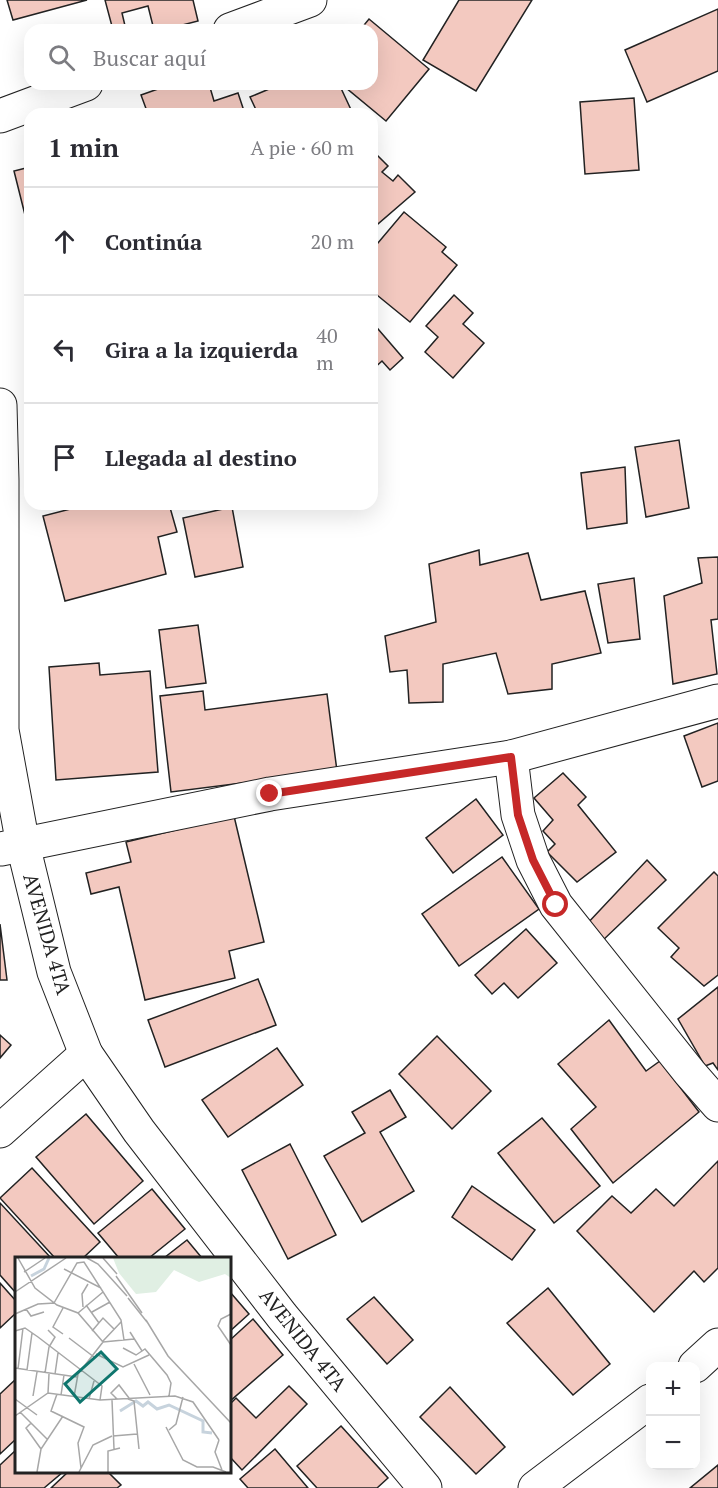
<!DOCTYPE html>
<html lang="es">
<head>
<meta charset="utf-8">
<style>
	body { margin:0; font-family:"PT Serif",serif; background:#f7f7f7; color:#2b2b33 }
	.controls { position:absolute; right:18px; bottom:18px; display:grid; overflow:hidden; border-radius:12px; box-shadow:0 6px 24px #0002 }
	.controls button { width:54px; height:54px; display:grid; place-items:center; padding:0; border:0; border-bottom:2px solid #e1e1e2; background:#fff; color:#2b2b33; font:30px sans-serif }
	.stop { position:absolute; width:18px; height:18px; margin:-14px; border:4px solid #c62828; border-radius:50%; background:#fff }
	.stop.end { background:#c62828; border-color:#fff; box-shadow:0 2px 6px #0008 }
	.list { margin:0; padding:0; list-style:none }
	h2 { display:flex; justify-content:space-between; align-items:center; height:78px; margin:0; padding:0 24px; font-size:26px }
	h2 small { font-size:20px; font-weight:400; color:#7c7c81 }
	.list li { display:grid; grid-template-columns:39px 1fr auto; gap:18px; align-items:center; box-sizing:border-box; height:108px; padding:0 24px; border-top:2px solid #e1e1e2 }
	.list b { display:block; font-size:22px; white-space:nowrap }
	.list em { font-size:20px; font-style:normal; color:#7c7c81 }
	.icon { flex:none; width:33px; height:33px; fill:none; stroke:currentColor; stroke-width:2; stroke-linecap:round; stroke-linejoin:round }
	.map { position:relative; flex:none; width:718px; height:1488px; overflow:hidden }
	.search { position:absolute; background:#fff; box-shadow:0 6px 24px #0002; left:24px; top:24px; width:354px; height:66px; display:flex; align-items:center; gap:15px; box-sizing:border-box; padding:0 21px; border-radius:18px; color:#7c7c81; font-size:22px }
	.panel { position:absolute; background:#fff; box-shadow:0 6px 24px #0002; left:24px; top:108px; width:354px; height:402px; border-radius:18px }
	.map>svg:first-child { display:block }
	.building { fill:#f3c9c0; stroke:#222; stroke-width:1.5 }
	.lines { fill:none; stroke-linecap:round; stroke-linejoin:round }
	.minor-casing { stroke:#222; stroke-width:35 }
	.minor { stroke:#fff; stroke-width:33 }
	.route { stroke:#c62828; stroke-width:8 }
	.labels { text-anchor:middle; stroke-width:4.5; stroke-linejoin:round; paint-order:stroke }
	.street-label { font-size:20px; fill:#222; stroke:#fff }
	.inset-river { fill:none; stroke:#c7d3dd; stroke-width:3 }
	.inset-road { fill:none; stroke:#a7a7a7; stroke-width:1.5 }
	.view { fill:#0f766e; fill-opacity:0.15; stroke:#0f766e; stroke-width:3 }
	.inset-edge { fill:none; stroke:#222; stroke-width:3 }
</style>
</head>
<body>
<div class="map">
<svg width="718" height="1488" viewBox="0 0 718 1488">
	<rect width="100%" height="100%" fill="#fff"/>
	<g class="building">
		<polygon points="7,0 87,0 13,20"/>
		<polygon points="105,0 193,0 198,21 163,30 154,30 148,6 122,13 126,30 113,30"/>
		<polygon points="459,0 532,0 476,91 423,60"/>
		<polygon points="718,9 718,71 647,102 625,50"/>
		<polygon points="369,19 429,69 386,121 345,87 347,84 372,84 372,30 360,30"/>
		<polygon points="172,84 209,84 214,101 238,93 245,114 148,114 141,95"/>
		<polygon points="281,84 339,84 353,114 258,114 250,97"/>
		<polygon points="634,98 639,170 585,174 580,102"/>
		<polygon points="378,156 388,166 382,172 393,181 398,175 415,192 372,229 372,162"/>
		<polygon points="30,167 30,231 29,231 14,171"/>
		<polygon points="404,212 446,247 442,252 457,265 410,322 372,291 372,250"/>
		<polygon points="454,295 473,313 463,324 484,343 453,378 425,352 438,337 426,326"/>
		<polygon points="372,322 403,358 390,370 382,361 372,370"/>
		<polygon points="679,440 689,508 646,517 635,447"/>
		<polygon points="625,467 627,523 587,529 581,473"/>
		<polygon points="90,504 169,504 177,532 158,537 166,574 65,601 43,516"/>
		<polygon points="232,507 243,567 195,577 183,518"/>
		<polygon points="479,550 480,565 528,553 541,600 585,591 601,653 552,664 552,689 508,694 496,653 443,664 443,702 409,703 407,670 390,672 385,636 436,622 429,564"/>
		<polygon points="718,557 718,619 711,620 717,674 673,684 664,596 702,583 698,558"/>
		<polygon points="634,578 640,639 608,643 598,584"/>
		<polygon points="198,625 206,683 166,688 159,630"/>
		<polygon points="99,663 100,675 150,671 158,772 56,780 49,667"/>
		<polygon points="203,691 205,710 327,694 337,771 171,792 160,696"/>
		<polygon points="718,723 718,781 702,787 684,736"/>
		<polygon points="563,773 586,797 578,805 616,852 577,882 547,852 555,844 543,831 553,820 534,798"/>
		<polygon points="476,799 503,835 453,873 426,838"/>
		<polygon points="234,816 264,942 229,951 235,978 145,1000 119,887 91,894 86,873 131,862 126,842"/>
		<polygon points="502,857 539,909 459,966 422,914"/>
		<polygon points="647,860 666,880 600,943 585,926"/>
		<polygon points="714,872 718,876 718,975 704,986 671,957 679,948 658,928"/>
		<polygon points="0,924 7,980 0,980"/>
		<polygon points="526,929 557,963 518,998 504,983 492,994 475,975"/>
		<polygon points="258,979 276,1025 165,1067 148,1020"/>
		<polygon points="718,987 718,1070 713,1063 705,1066 678,1019"/>
		<polygon points="609,1020 646,1071 660,1061 699,1112 613,1183 571,1129 596,1107 558,1064"/>
		<polygon points="0,1035 11,1045 0,1058"/>
		<polygon points="437,1036 491,1091 452,1129 399,1074"/>
		<polygon points="277,1048 303,1085 228,1137 202,1100"/>
		<polygon points="390,1090 406,1117 380,1132 414,1191 362,1222 324,1156 365,1133 352,1112"/>
		<polygon points="86,1114 143,1181 94,1224 36,1157"/>
		<polygon points="542,1118 600,1186 554,1223 498,1153"/>
		<polygon points="290,1144 336,1235 288,1259 242,1170"/>
		<polygon points="718,1161 718,1268 704,1282 694,1271 654,1312 577,1231 612,1196 631,1213 656,1189 674,1206"/>
		<polygon points="32,1168 100,1242 83,1258 55,1258 0,1198"/>
		<polygon points="472,1186 535,1230 512,1260 452,1217"/>
		<polygon points="152,1189 185,1229 149,1258 119,1258 98,1233"/>
		<polygon points="0,1203 51,1258 16,1258 16,1293 0,1275"/>
		<polygon points="187,1240 202,1258 164,1258"/>
		<polygon points="0,1283 16,1301 16,1313 0,1328"/>
		<polygon points="548,1288 610,1364 573,1395 507,1323"/>
		<polygon points="230,1292 249,1314 230,1331"/>
		<polygon points="374,1297 413,1340 387,1364 347,1319"/>
		<polygon points="253,1319 283,1355 230,1401 230,1340"/>
		<polygon points="16,1379 16,1439 0,1454 0,1394"/>
		<polygon points="289,1386 307,1404 242,1470 230,1457 230,1404 236,1398 256,1418"/>
		<polygon points="450,1387 505,1447 476,1474 420,1417"/>
		<polygon points="341,1426 388,1478 377,1488 317,1488 297,1466"/>
		<polygon points="275,1449 308,1488 248,1488 240,1479"/>
		<polygon points="16,1450 16,1472 63,1472 44,1488 0,1488 0,1465"/>
		<polygon points="718,1465 718,1488 690,1488"/>
		<polygon points="68,1472 108,1472 121,1485 117,1488 51,1488"/>
	</g>
	<g class="lines">
		<defs>
			<g id="minor">
				<polyline points="230,30 310,0"/>
				<polyline points="0,116 86,84"/>
				<polyline points="0,405 2,480 2,730 23,845 54,972 86,1054 139,1131 282,1316 425,1488"/>
				<polyline points="511,757 518,815 533,860 556,905 690,1073 718,1105"/>
				<polyline points="1,849 270,794 511,757 718,701"/>
				<polyline points="0,1131 86,1054"/>
				<polyline points="695,1366 718,1345"/>
				<polyline points="535,1488 650,1401"/>
			</g>
		</defs>
		<use href="#minor" class="minor-casing"/>
		<use href="#minor" class="minor"/>
	</g>
	<g class="lines">
		<polyline class="route" points="270,794 511,757 518,815 533,860 556,905"/>
	</g>
	<g class="labels">
		<g class="street-label">
			<text transform="translate(47 934) rotate(74)" y="7">AVENIDA 4TA</text>
			<text transform="translate(303 1340) rotate(51)" y="7">AVENIDA 4TA</text>
		</g>
	</g>
	<g transform="translate(15 1257)">
		<rect width="216" height="216" fill="#fff"/>
		<path d="M 98,1 L 216,1 L 216,21 L 210,17 L 184,25 L 159,13 L 141,35 L 121,37 L 104,16 Z" fill="#e0efe3"/>
		<path class="inset-river" d="M 16,19 L 29,12 L 34,1M 105,154 L 121,144 L 128,149 L 133,145 L 142,152 L 154,148 L 188,164 L 188,175 L 197,176"/>
		<path class="inset-road" d="M 3,1 L 20,31 L 42,48 L 63,56 L 88,85M 72,1 L 83,7 L 112,39M 88,1 L 102,17M 49,12 L 86,31M 9,15 L 30,1M 101,19 L 127,56M 0,35 L 51,1M 113,41 L 132,65M 39,46 L 62,6 L 69,5 L 106,63 L 109,83M 71,48 L 84,66M 68,50 L 67,37 L 73,27M 11,52 L 16,59 L 29,55M 77,55 L 95,45M 63,56 L 88,35M 0,57 L 23,47 L 40,46M 216,57 L 206,62 L 203,69 L 216,88M 131,63 L 153,99 L 216,166M 0,74 L 10,71 L 23,80 L 87,129 L 85,143M 77,74 L 88,61 L 99,72M 115,75 L 127,94 L 130,92 L 152,118 L 156,126 L 154,139M 48,77 L 38,70 L 48,51M 54,81 L 79,100M 88,84 L 106,65M 88,85 L 119,82M 108,91 L 121,98 L 127,94M 81,97 L 108,110 L 134,98M 119,107 L 135,138M 0,111 L 62,120M 3,112 L 8,71M 12,113 L 17,76M 30,116 L 34,90 L 40,80 L 33,73M 40,117 L 43,96M 33,136 L 34,117M 42,137 L 36,154 L 69,170 L 63,186 L 66,211M 46,138 L 49,118M 18,139 L 22,115M 59,140 L 63,117 L 88,85M 0,142 L 22,158M 74,142 L 79,124M 102,142 L 96,136 L 104,128 L 114,141M 113,142 L 119,144 L 124,192M 97,143 L 99,192M 5,155 L 32,182M 0,159 L 33,136 L 85,143 L 160,139 L 178,145 L 204,183M 16,166 L 11,171 L 26,192M 151,170 L 168,203 L 182,210 L 198,210 L 211,215M 154,173 L 161,167 L 168,140M 98,179 L 122,177M 204,183 L 200,195 L 207,213M 22,215 L 26,192 L 48,159M 64,215 L 78,188 L 97,179M 93,215 L 93,194 L 105,191"/>
		<path class="view" d="M 86,95 L 102,112 L 65,145 L 50,127 Z"/>
		<rect width="216" height="216" class="inset-edge"/>
	</g>
</svg>
<div class="controls">
<button>+</button>
<button>−</button>
</div>
<div class="stop" style="left:556px;top:905px"></div>
<div class="stop end" style="left:270px;top:794px"></div>
<div class="search"><svg class="icon" aria-label="search" viewBox="0 0 24 24"><circle cx="10" cy="10" r="6"/><path d="M15 15l6 6"/></svg>Buscar aquí</div>
<section class="panel">
<h2>1 min<small>A pie · 60 m</small></h2>
<ul class="list">
<li><svg class="icon" aria-label="ahead" viewBox="0 0 24 24"><path d="M12 20V5M6 11l6-6 6 6"/></svg><div><b>Continúa</b></div><em>20 m</em></li>
<li><svg class="icon" aria-label="left" viewBox="0 0 24 24"><path d="M17 20v-9H6M10 6l-5 5 5 5"/></svg><div><b>Gira a la izquierda</b></div><em>40 m</em></li>
<li><svg class="icon" aria-label="arrive" viewBox="0 0 24 24"><path d="M6 21V4h12l-3 4 3 4H6"/></svg><div><b>Llegada al destino</b></div></li>
</ul>
</section>
</div>
</body>
</html>
